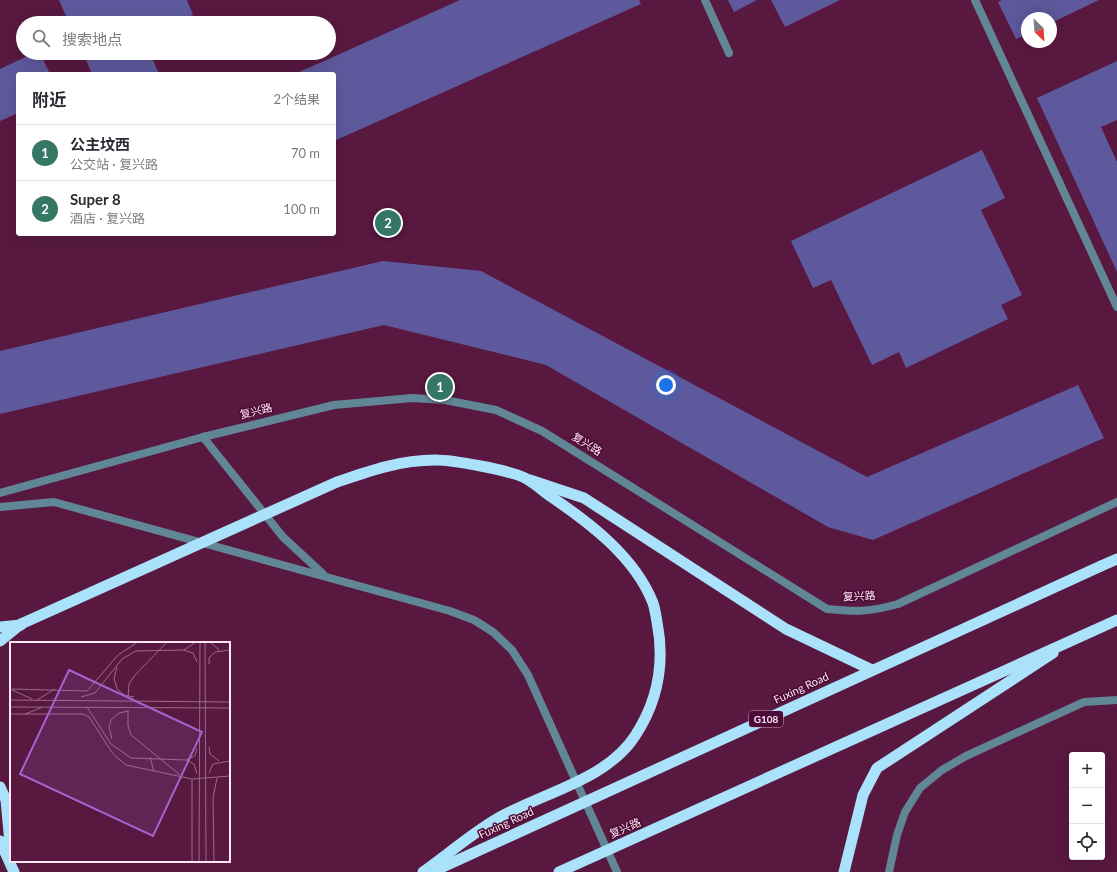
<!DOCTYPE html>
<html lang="zh">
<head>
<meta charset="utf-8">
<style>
	body { margin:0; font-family:Lato,"Noto Sans SC",sans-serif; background:#f2f2f3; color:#2b2b33 }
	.controls { position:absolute; right:12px; bottom:12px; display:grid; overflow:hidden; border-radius:4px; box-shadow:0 4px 16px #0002 }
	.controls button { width:36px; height:36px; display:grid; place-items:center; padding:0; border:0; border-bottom:1px solid #e1e1e2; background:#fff; color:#2b2b33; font:20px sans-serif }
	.compass { position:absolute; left:1021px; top:12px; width:36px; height:36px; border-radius:50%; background:#fff; box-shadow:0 4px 16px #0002; rotate:155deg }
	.you { position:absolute; left:666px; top:385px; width:14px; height:14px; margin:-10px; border:3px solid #fff; border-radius:50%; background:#1a73e8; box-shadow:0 0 0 6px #1a73e833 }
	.badge { display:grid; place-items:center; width:26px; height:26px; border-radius:50%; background:#357764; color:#fff; font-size:13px; font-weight:700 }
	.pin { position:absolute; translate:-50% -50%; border:2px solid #fff; box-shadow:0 1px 4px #0006 }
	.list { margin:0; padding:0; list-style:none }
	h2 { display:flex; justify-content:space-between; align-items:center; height:52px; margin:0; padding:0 16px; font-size:17px }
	h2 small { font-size:13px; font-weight:400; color:#7c7c81 }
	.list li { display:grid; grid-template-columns:26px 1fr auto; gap:12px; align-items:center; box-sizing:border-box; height:56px; padding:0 16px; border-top:1px solid #e1e1e2 }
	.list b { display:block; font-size:15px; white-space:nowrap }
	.list p { margin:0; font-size:13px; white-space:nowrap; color:#7c7c81 }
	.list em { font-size:13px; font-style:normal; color:#7c7c81 }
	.icon { flex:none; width:22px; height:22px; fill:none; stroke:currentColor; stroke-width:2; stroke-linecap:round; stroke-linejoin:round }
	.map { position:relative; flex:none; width:1117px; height:872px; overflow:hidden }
	.search { position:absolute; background:#fff; box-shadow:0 4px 16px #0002; left:16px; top:16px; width:320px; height:44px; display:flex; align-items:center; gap:10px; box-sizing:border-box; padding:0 14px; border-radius:22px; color:#7c7c81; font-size:15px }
	.panel { position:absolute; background:#fff; box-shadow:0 4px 16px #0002; left:16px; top:72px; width:320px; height:164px; border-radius:4px }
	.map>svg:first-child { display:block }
	.building { fill:#5e599c }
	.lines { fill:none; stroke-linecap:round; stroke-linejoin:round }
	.service { stroke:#618695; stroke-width:8 }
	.tertiary { stroke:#618695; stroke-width:8 }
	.trunk { stroke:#a9e2fa; stroke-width:11 }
	.trunk-bridge { stroke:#a9e2fa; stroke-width:11 }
	.labels { text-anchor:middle; stroke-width:3; stroke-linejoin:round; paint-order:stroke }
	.shield { fill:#4c0b36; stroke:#c9a4ba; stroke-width:1 }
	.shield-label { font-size:10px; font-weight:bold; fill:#ffe6f3 }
	.street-label { font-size:11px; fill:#ffe6f3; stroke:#4c0b36 }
	.inset-road { fill:none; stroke:#9b6a88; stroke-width:1 }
	.view { fill:#a364cf; fill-opacity:0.15; stroke:#a364cf; stroke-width:2 }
	.inset-edge { fill:none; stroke:#ffe6f3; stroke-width:2 }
</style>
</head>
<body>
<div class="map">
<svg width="1117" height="872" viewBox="0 0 1117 872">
	<rect width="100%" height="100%" fill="#581840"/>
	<g class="building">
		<polygon points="59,0 187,0 193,15 175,23 69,23"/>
		<polygon points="460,0 639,0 641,4 334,141 334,74 295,74"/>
		<polygon points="728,0 757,0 734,12"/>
		<polygon points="771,0 840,0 785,27"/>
		<polygon points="1002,0 1099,0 1051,23 1051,18 1027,18 1027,34 1016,39 998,2"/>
		<polygon points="34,53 40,53 50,74 18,74 18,113 0,121 0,69"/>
		<polygon points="83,53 150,53 159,74 92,74"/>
		<polygon points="1117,61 1117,120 1101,127 1117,162 1117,272 1037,98"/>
		<polygon points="982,150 1005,198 981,210 1022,295 1001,305 1008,319 906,368 899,352 872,365 831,280 813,288 791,241"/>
		<polygon points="383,261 481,271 867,477 1078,385 1104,438 873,540 828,527 546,365 384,325 0,414 0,351"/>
	</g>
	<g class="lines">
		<g class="service">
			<polyline points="705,0 729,53"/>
			<polyline points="975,0 1117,307"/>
		</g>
		<g class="tertiary">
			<polyline points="203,437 283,537 323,574"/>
			<path d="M 0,493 L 203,437 L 334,405 L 412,398 L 445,400 L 496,410 L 542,431 L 827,609 C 857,612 869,612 898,604 L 1117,502"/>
			<polyline points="0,507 54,502 450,611 474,620 493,632 512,650 528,675 617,872"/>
			<polyline points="889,872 897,835 905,812 920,788 942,770 966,756 1084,702 1117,700"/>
		</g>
		<g class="trunk">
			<polyline points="530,480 584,498 786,629 872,670"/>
			<polyline points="1101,566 1117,559"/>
			<polyline points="0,627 21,625"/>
			<polyline points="0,641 21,624"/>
			<polyline points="0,787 6,800 11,854"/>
			<polyline points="0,841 14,872"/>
			<polyline points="844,872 863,795 877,768 1053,653"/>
		</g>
		<g class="trunk-bridge">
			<path d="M 21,624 L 337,482 C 369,471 400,460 435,460 C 454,460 508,470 525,478 C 534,483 542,490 550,496 C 590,523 635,557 653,603 C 655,609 656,616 657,622 C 665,663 658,701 635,736 C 606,781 540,793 495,820 C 470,835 447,855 423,872"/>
			<polyline points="434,871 1101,566"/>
			<polyline points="559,872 1117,620"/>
		</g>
	</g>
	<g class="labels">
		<rect class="shield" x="749" y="711" width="34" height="16" rx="3"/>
		<g class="shield-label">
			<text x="766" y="723">G108</text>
		</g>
		<g class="street-label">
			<text transform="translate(256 411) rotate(-14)" y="4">复兴路</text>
			<text transform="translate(587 444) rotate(32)" y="4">复兴路</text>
			<text transform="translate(859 596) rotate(-2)" y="4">复兴路</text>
			<text transform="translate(801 688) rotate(-25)" y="4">Fuxing Road</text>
			<text transform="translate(506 823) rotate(-25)" y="4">Fuxing Road</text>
			<text transform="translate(625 828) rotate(-24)" y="4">复兴路</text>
		</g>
	</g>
	<g transform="translate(10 642)">
		<rect width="220" height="220" fill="#581840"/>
		<path class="inset-road" d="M 195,0 L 196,220M 200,0 L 209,8M 174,8 L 186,0M 199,22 L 199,16 L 205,10 L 220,8M 107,25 L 104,36 L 107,47 L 114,53 L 124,55M 0,47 L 22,57M 2,47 L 77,49 L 108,13 L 128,0M 71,55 L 85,51 L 112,17 L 126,9 L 173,8 L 183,11 L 187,20M 118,55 L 119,42 L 125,33 L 157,0M 0,58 L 220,60M 27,58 L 45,47M 0,65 L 220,66M 77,65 L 101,102 L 121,116 L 176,118 L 185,114 L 187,106M 118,68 L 118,84 L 121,93 L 170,133M 0,72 L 73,72 L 79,75 L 103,112 L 116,123 L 182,137 L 220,134M 15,72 L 31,66M 102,97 L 99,85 L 101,78 L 109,71 L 118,69M 199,105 L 200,112 L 209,119M 140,115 L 144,130M 176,118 L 184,122 L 187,132M 199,131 L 203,122 L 220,119M 182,220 L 182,137M 189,220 L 190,0M 204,220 L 203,156 L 207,136"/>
		<path class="view" d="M 59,28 L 192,90 L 143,194 L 10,132 Z"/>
		<rect width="220" height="220" class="inset-edge"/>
	</g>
</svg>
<div class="controls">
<button>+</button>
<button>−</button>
<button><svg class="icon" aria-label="locate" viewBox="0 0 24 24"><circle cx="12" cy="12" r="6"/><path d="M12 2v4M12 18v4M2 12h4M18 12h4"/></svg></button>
</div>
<svg class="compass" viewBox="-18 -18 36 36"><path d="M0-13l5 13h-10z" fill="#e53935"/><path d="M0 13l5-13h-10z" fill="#7c7c81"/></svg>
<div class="you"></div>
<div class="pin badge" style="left:440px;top:387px">1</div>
<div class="pin badge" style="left:388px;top:223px">2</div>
<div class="search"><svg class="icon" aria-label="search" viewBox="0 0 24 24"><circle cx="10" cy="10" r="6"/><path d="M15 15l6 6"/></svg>搜索地点</div>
<section class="panel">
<h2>附近<small>2个结果</small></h2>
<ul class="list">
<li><span class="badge">1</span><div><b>公主坟西</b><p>公交站 · 复兴路</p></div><em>70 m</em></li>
<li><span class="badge">2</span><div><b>Super 8</b><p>酒店 · 复兴路</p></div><em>100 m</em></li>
</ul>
</section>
</div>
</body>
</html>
